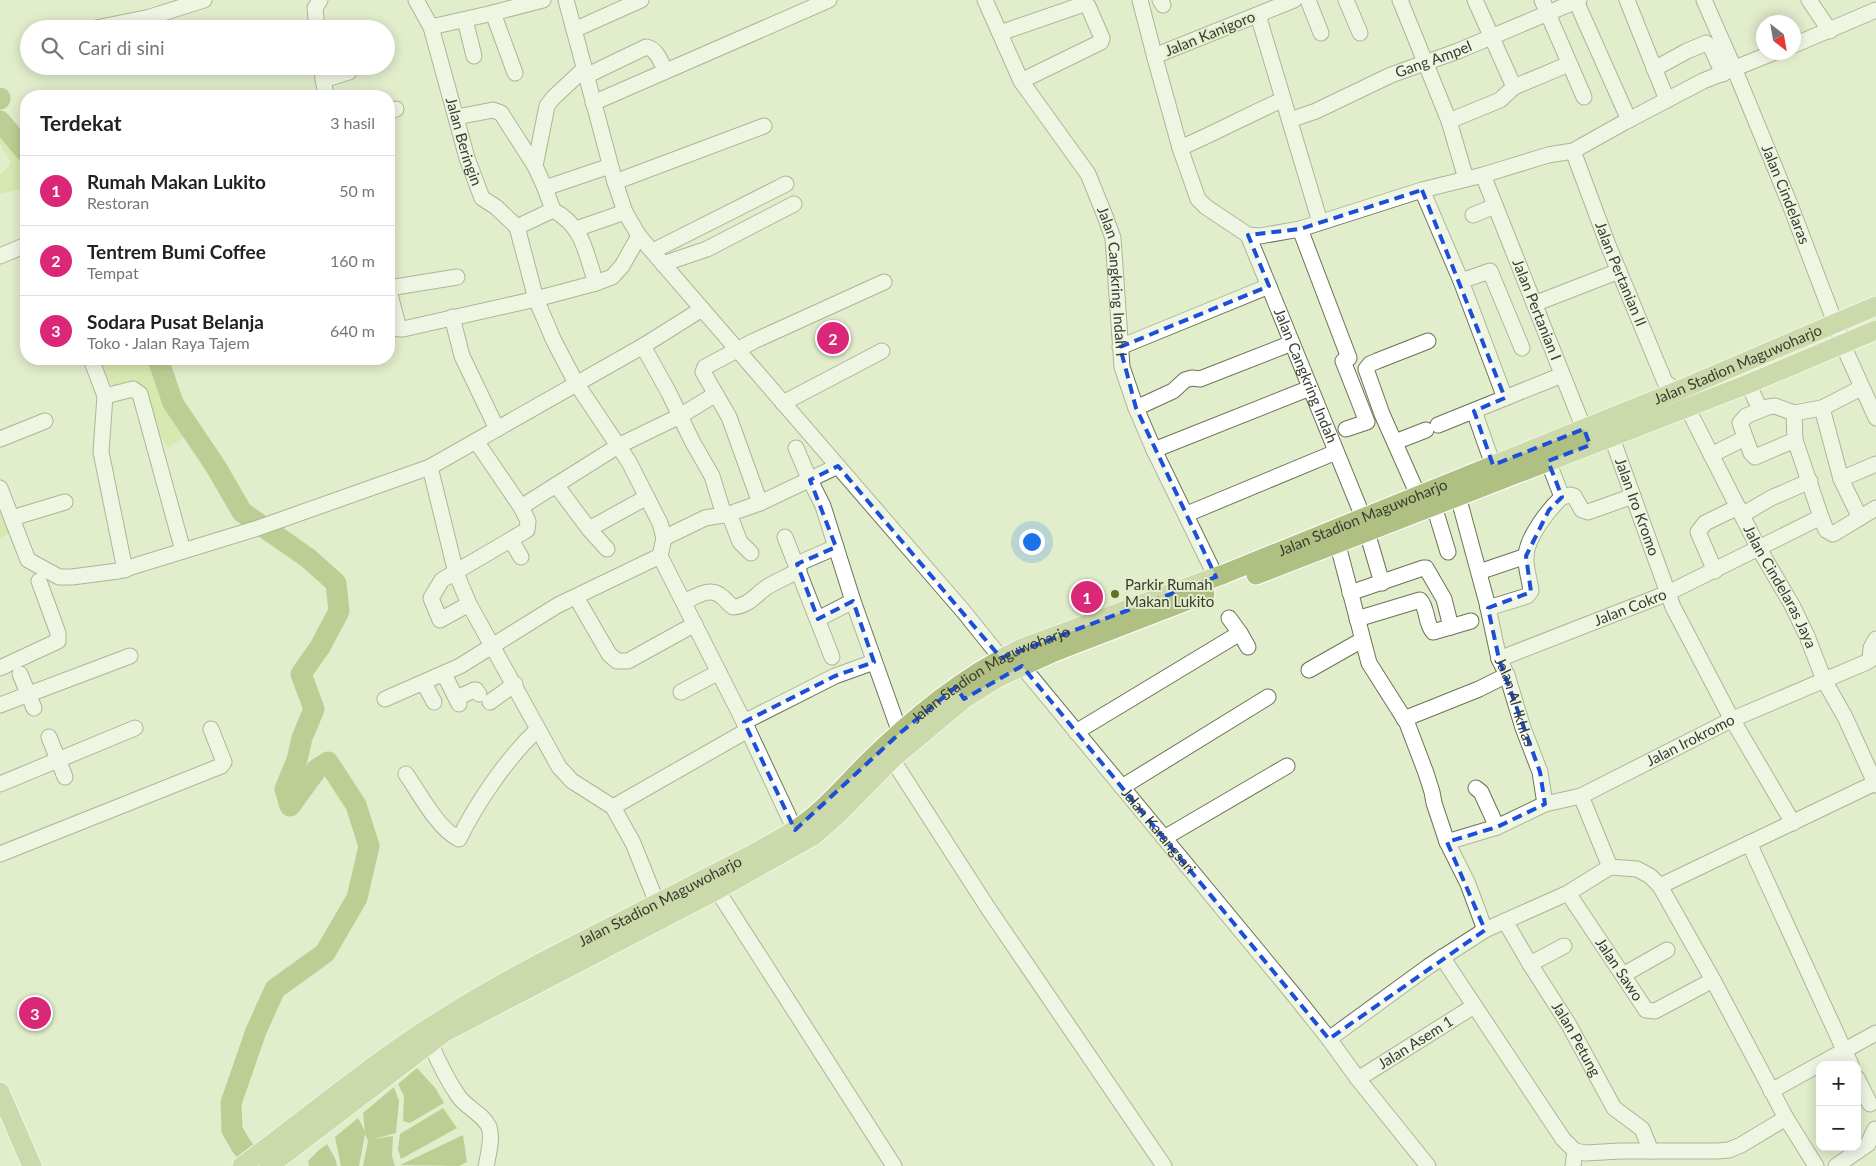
<!DOCTYPE html>
<html lang="id">
<head>
<meta charset="utf-8">
<style>
	body { margin:0; font-family:Lato,sans-serif; background:#f6f6f6; color:#222 }
	.controls { position:absolute; right:15px; bottom:15px; display:grid; overflow:hidden; border-radius:10px; box-shadow:0 2px 12px #0003 }
	.controls button { width:45px; height:45px; display:grid; place-items:center; padding:0; border:0; border-bottom:1px solid #e0e0e0; background:#fff; color:#222; font:25px sans-serif }
	.compass { position:absolute; left:1756px; top:15px; width:45px; height:45px; border-radius:50%; background:#fff; box-shadow:0 2px 12px #0003; rotate:149deg }
	.you { position:absolute; left:1031px; top:541px; width:18px; height:18px; margin:-12px; border:4px solid #fff; border-radius:50%; background:#1a73e8; box-shadow:0 0 0 8px #1a73e833 }
	.badge { display:grid; place-items:center; width:32px; height:32px; border-radius:50%; background:#db2777; color:#fff; font-size:16px; font-weight:700 }
	.pin { position:absolute; translate:-50% -50%; border:2px solid #fff; box-shadow:0 1px 5px #0006 }
	.list { margin:0; padding:0; list-style:none }
	h2 { display:flex; justify-content:space-between; align-items:center; height:65px; margin:0; padding:0 20px; font-size:21px }
	h2 small { font-size:16px; font-weight:400; color:#767676 }
	.list li { display:grid; grid-template-columns:32px 1fr auto; gap:15px; align-items:center; box-sizing:border-box; height:70px; padding:0 20px; border-top:1px solid #e0e0e0 }
	.list b { display:block; font-size:19px; white-space:nowrap }
	.list p { margin:0; font-size:16px; white-space:nowrap; color:#767676 }
	.list em { font-size:16px; font-style:normal; color:#767676 }
	.icon { flex:none; width:28px; height:28px; fill:none; stroke:currentColor; stroke-width:2; stroke-linecap:round; stroke-linejoin:round }
	.map { position:relative; flex:none; width:1876px; height:1166px; overflow:hidden }
	.search { position:absolute; background:#fff; box-shadow:0 2px 12px #0003; left:20px; top:20px; width:375px; height:55px; display:flex; align-items:center; gap:12px; box-sizing:border-box; padding:0 18px; border-radius:28px; color:#767676; font-size:19px }
	.panel { position:absolute; background:#fff; box-shadow:0 2px 12px #0003; left:20px; top:90px; width:375px; height:275px; border-radius:20px }
	.map>svg:first-child { display:block }
	.green { fill:#c9e290 }
	.water { fill:#90a951 }
	.lines { fill:none; stroke-linecap:round; stroke-linejoin:round }
	.river { stroke:#90a951; stroke-width:21 }
	.minor-casing { stroke:#6a7456; stroke-width:17 }
	.major-casing { stroke:#fff; stroke-width:21 }
	.minor { stroke:#fff; stroke-width:15 }
	.major { stroke:#b0c083; stroke-width:19 }
	.marked { fill:none; stroke:#1d4ed8; stroke-width:4; stroke-dasharray:10 6; stroke-linejoin:round }
	.poi-dot { fill:#5f7323; stroke:#e2edcc; stroke-width:2 }
	.labels { text-anchor:middle; stroke-width:4; stroke-linejoin:round; paint-order:stroke }
	.street-label { font-size:15px; fill:#383c2f; stroke:#e2edcc }
	.poi-label { font-size:15px; fill:#383c2f; stroke:#e2edcc; text-anchor:start }
</style>
</head>
<body>
<div class="map">
<svg width="1876" height="1166" viewBox="0 0 1876 1166">
	<rect width="100%" height="100%" fill="#e2edcc"/>
	<g class="green">
		<polygon points="0,128 26,160 26,191 17,190 0,194 0,175 11,163 0,144"/>
		<polygon points="97,359 153,359 165,400 174,416 189,433 168,448 159,435 146,402 131,381 113,387 100,366"/>
		<polygon points="0,501 13,532 0,538"/>
	</g>
	<g class="water">
		<polygon points="417,1068 436,1089 444,1103 410,1123 403,1121 404,1096 398,1084"/>
		<polygon points="394,1087 399,1101 396,1133 374,1139 393,1136 392,1156 395,1166 363,1166 368,1141 365,1134 359,1166 341,1166 335,1137 358,1118 365,1131 363,1113"/>
		<polygon points="443,1108 457,1128 401,1159 398,1149 400,1134"/>
		<polygon points="463,1135 467,1162 459,1166 400,1165"/>
		<polygon points="327,1144 335,1158 337,1166 309,1166 308,1161 319,1150"/>
	</g>
	<g class="lines">
		<g class="river">
			<polyline points="0,98 0,99"/>
			<polyline points="0,121 26,152"/>
			<polyline points="158,359 173,403 216,467 242,512 308,558 336,583 339,611 320,647 301,674 314,709 302,738 297,760 285,789 290,806 317,769 328,762 356,805 369,846 357,898 325,953 275,989 256,1031 231,1103 232,1130 242,1147 258,1166"/>
		</g>
		<defs>
			<g id="minor">
				<path id="s1" d="M 416,0 L 431,27 L 467,158 L 482,198 L 496,207 L 517,227 L 536,299 L 554,341 L 576,383 L 629,462 L 660,523 L 664,538 L 660,556 L 748,730 L 795,830"/>
				<polyline points="566,0 615,182 625,212 639,236 964,612 1001,658"/>
				<path id="s2" d="M 985,0 L 1021,81 L 1088,174 L 1105,216 L 1113,238 L 1122,367 L 1136,408 L 1154,450 L 1216,577"/>
				<polyline points="1140,0 1155,58"/>
				<polyline points="1160,0 1163,5"/>
				<polyline points="1294,0 1157,55 1155,58 1180,148 1198,199 1206,207 1248,235 1260,236 1300,229 1422,190 1483,175 1548,155 1573,151 1623,123 1703,81 1775,52"/>
				<polyline points="1308,0 1321,33"/>
				<polyline points="1346,0 1360,33"/>
				<polyline points="1400,0 1449,121 1466,179"/>
				<polyline points="1475,0 1514,87"/>
				<polyline points="1542,0 1584,97"/>
				<polyline points="1627,0 1667,100"/>
				<path id="s3" d="M 1704,0 L 1734,68 L 1789,202 L 1847,354 L 1876,418"/>
				<polyline points="1809,0 1830,31"/>
				<polyline points="1576,1 1629,120"/>
				<polyline points="1258,15 1320,222"/>
				<polyline points="465,20 474,56"/>
				<polyline points="431,27 493,13"/>
				<polyline points="96,28 150,17 204,0"/>
				<polyline points="317,29 315,8 320,0"/>
				<polyline points="574,30 641,0"/>
				<polyline points="1000,33 1084,4 1088,6 1102,38 1101,42 1021,81"/>
				<polyline points="1794,45 1876,10"/>
				<polyline points="321,66 326,96"/>
				<polyline points="1654,69 1687,51 1706,43 1711,47 1723,74"/>
				<polyline points="515,73 493,13 543,0"/>
				<path d="M 586,76 L 646,47 C 657,49 661,62 665,70"/>
				<polyline points="323,80 349,72"/>
				<polyline points="593,103 829,0"/>
				<polyline points="389,112 396,109"/>
				<polyline points="457,117 493,110 501,113 535,166"/>
				<path id="s4" d="M 1290,120 L 1316,111 L 1391,75 L 1458,51 L 1579,0"/>
				<polyline points="1449,121 1500,100 1514,87 1569,64"/>
				<path d="M 1180,148 C 1215,133 1248,115 1282,100"/>
				<path id="s5" d="M 1573,151 L 1608,245 L 1665,382 L 1677,391 L 1687,407 L 1758,547 L 1792,605 L 1807,636 L 1824,680 L 1845,717 L 1876,785"/>
				<path id="s6" d="M 1483,175 L 1588,439"/>
				<polyline points="615,182 764,126"/>
				<polyline points="545,188 610,166"/>
				<polyline points="1422,190 1461,281 1505,398"/>
				<path d="M 553,210 C 584,227 585,252 596,283"/>
				<polyline points="1473,215 1495,206"/>
				<polyline points="517,227 553,210 545,188 535,166 547,106 553,98 584,69"/>
				<polyline points="576,229 625,212"/>
				<polyline points="1300,229 1349,358 1343,361 1367,422 1346,429"/>
				<path id="s7" d="M 1248,235 L 1363,517"/>
				<polyline points="653,251 786,184"/>
				<polyline points="0,256 26,245"/>
				<polyline points="663,264 707,249 794,204"/>
				<polyline points="1461,281 1490,271 1522,348"/>
				<polyline points="389,288 457,277"/>
				<polyline points="389,291 399,329 403,329 536,299 596,283 612,277 622,266 639,236"/>
				<polyline points="1534,304 1619,271"/>
				<polyline points="452,317 462,356 497,429"/>
				<polyline points="643,346 669,393 692,441 712,476 724,515"/>
				<polyline points="1120,347 1269,286"/>
				<polyline points="91,359 105,396 101,452 125,570"/>
				<polyline points="1748,384 1760,409"/>
				<polyline points="105,396 133,389 140,394 183,551"/>
				<polyline points="783,403 882,351"/>
				<polyline points="1136,408 1173,391 1185,380 1192,378 1200,379 1292,343"/>
				<polyline points="1822,408 1841,479"/>
				<polyline points="1474,411 1493,465"/>
				<polyline points="1794,413 1795,440 1821,517"/>
				<polyline points="1438,425 1562,375"/>
				<path id="s8" d="M 1608,427 L 1673,607 L 1729,714 L 1793,823"/>
				<polyline points="0,439 45,421"/>
				<polyline points="1795,440 1755,457 1751,453 1740,423 1746,416 1768,407 1775,406 1794,413 1822,408 1861,388"/>
				<polyline points="476,441 521,507"/>
				<polyline points="1395,442 1426,430"/>
				<polyline points="796,448 808,476 823,506 853,601 900,733"/>
				<polyline points="1154,450 1310,388"/>
				<polyline points="1711,455 1745,438"/>
				<polyline points="430,467 456,573 469,604 559,767 572,781 613,807 633,843 661,913"/>
				<polyline points="556,485 589,529 607,549"/>
				<polyline points="0,488 28,560 59,577 72,577 118,571 255,529 430,467 643,346 702,309"/>
				<polyline points="1418,495 1382,414 1366,369 1370,364 1377,361 1428,341"/>
				<path id="s9" d="M 1458,496 L 1487,603 L 1499,659 L 1507,675 L 1523,728 L 1540,772 L 1545,804"/>
				<polyline points="1562,497 1570,495 1574,496 1582,510 1588,512 1633,496"/>
				<polyline points="760,503 729,417 703,372 705,367 754,341 884,282"/>
				<polyline points="1434,506 1448,552"/>
				<polyline points="729,514 740,542 751,553"/>
				<polyline points="1187,514 1336,452"/>
				<polyline points="1742,515 1771,498 1810,481"/>
				<polyline points="12,518 65,502"/>
				<polyline points="1860,518 1841,479 1876,464"/>
				<polyline points="589,529 647,497"/>
				<polyline points="1367,532 1382,583"/>
				<polyline points="1335,534 1369,663 1407,723 1426,773 1432,792 1434,803 1447,842 1468,884 1485,930"/>
				<polyline points="785,537 832,657"/>
				<polyline points="664,538 705,518 729,514 760,503 838,466"/>
				<polyline points="511,540 521,557"/>
				<polyline points="797,564 836,547"/>
				<polyline points="1715,571 1698,532 1705,523 1738,507"/>
				<polyline points="1479,572 1526,556"/>
				<polyline points="1350,593 1423,568 1426,568 1444,599 1451,627"/>
				<polyline points="576,597 609,654 617,661 628,661 695,624"/>
				<path d="M 684,602 C 695,597 710,586 721,596 C 726,599 728,604 733,607 C 749,606 755,595 767,587 C 777,581 789,576 799,570"/>
				<polyline points="469,604 440,620 431,598 442,580 527,530 528,521 521,507 618,446 680,416 716,394"/>
				<path d="M 1488,608 L 1527,596 L 1531,591 C 1530,580 1525,567 1526,556 C 1527,537 1549,509 1562,497 L 1548,461"/>
				<polyline points="1229,618 1240,633"/>
				<polyline points="818,619 853,601"/>
				<path d="M 1357,619 L 1420,600 C 1428,608 1425,623 1433,632 L 1471,621"/>
				<path id="s10" d="M 1499,659 L 1668,593 L 1821,517 L 1826,530 L 1833,534 L 1876,508"/>
				<path id="s11" d="M 1022,666 L 1294,995 L 1329,1039 L 1358,1079 L 1428,1166"/>
				<polyline points="0,668 58,641 58,633 39,581"/>
				<polyline points="1309,670 1362,640"/>
				<polyline points="20,674 34,708"/>
				<polyline points="444,674 459,704"/>
				<polyline points="424,683 434,702"/>
				<polyline points="681,692 719,672"/>
				<polyline points="457,698 474,690 476,690 479,694"/>
				<polyline points="385,699 460,666 558,605 660,556"/>
				<polyline points="490,702 515,684"/>
				<polyline points="0,705 130,656"/>
				<polyline points="1404,719 1479,689 1507,675"/>
				<polyline points="744,722 835,676 874,662"/>
				<polyline points="1076,732 1240,633 1248,647"/>
				<polyline points="49,737 65,777"/>
				<polyline points="892,759 988,908 1164,1166"/>
				<path d="M 406,774 C 420,794 437,828 459,839 C 477,802 508,757 538,729"/>
				<polyline points="0,784 135,728"/>
				<polyline points="1122,787 1268,697"/>
				<polyline points="1476,788 1481,792 1497,827"/>
				<polyline points="1581,796 1610,867"/>
				<polyline points="613,807 748,730"/>
				<polyline points="1164,838 1287,766"/>
				<path id="s12" d="M 1447,842 L 1497,827 L 1545,804 L 1581,796 L 1733,719 L 1867,662 L 1870,660 L 1871,648 L 1876,639"/>
				<polyline points="1749,843 1851,1065"/>
				<polyline points="0,854 221,766 224,762 211,729"/>
				<polyline points="1660,886 1713,980 1786,1118 1816,1166"/>
				<polyline points="717,890 894,1166"/>
				<path id="s13" d="M 1568,893 L 1646,1010 L 1655,1011 L 1713,980"/>
				<path id="s14" d="M 1505,921 L 1530,964 L 1569,1025 L 1614,1108 L 1642,1129 L 1651,1151"/>
				<polyline points="1442,957 1563,1139 1575,1151 1586,1153 1620,1151 1717,1151 1729,1150 1741,1145 1786,1118"/>
				<polyline points="1530,964 1564,946"/>
				<polyline points="1623,975 1667,950"/>
				<polyline points="1329,1039 1429,966 1485,930 1568,893 1610,867 1637,869 1650,876 1660,886 1875,783"/>
				<path d="M 430,1042 C 438,1061 447,1080 459,1097 C 467,1108 483,1114 489,1127 C 493,1138 488,1156 486,1166"/>
				<polyline points="1857,1078 1870,1104"/>
				<path id="s15" d="M 1358,1079 L 1474,1006"/>
				<polyline points="1771,1091 1876,1033"/>
				<polyline points="1573,1166 1575,1151"/>
				<polyline points="1836,1166 1868,1144 1875,1129"/>
			</g>
			<g id="major">
				<polyline points="1256,575 1748,384 1876,330"/>
				<polyline points="0,1092 32,1166"/>
				<path id="s16" d="M 242,1166 C 313,1114 380,1056 456,1011 C 532,964 614,926 693,885 C 727,867 761,851 793,831 C 821,814 843,787 866,764 C 912,719 962,677 1020,649 L 1224,574 L 1677,391 L 1876,306"/>
				<polyline points="269,1166 445,1032 717,890 813,836 837,815 892,759 964,699 999,677 1052,653 1205,594"/>
			</g>
		</defs>
		<use href="#minor" class="minor-casing"/>
		<use href="#major" class="major-casing"/>
		<use href="#minor" class="minor"/>
		<use href="#major" class="major"/>
	</g>
	<path d="M0 0H1876V1166H0ZM 1422,190 L 1505,398 L 1474,411 L 1493,465 L 1584,429 L 1590,445 L 1548,461 L 1562,497 L 1549,510 L 1526,556 L 1531,592 L 1488,608 L 1499,659 L 1540,772 L 1545,804 L 1497,827 L 1447,842 L 1485,930 L 1329,1039 L 1022,666 L 964,699 L 956,687 L 900,733 L 795,830 L 744,722 L 835,676 L 874,662 L 853,601 L 818,619 L 797,564 L 836,547 L 810,480 L 838,466 L 1001,658 L 1216,577 L 1136,408 L 1120,347 L 1269,286 L 1248,235 L 1300,229 Z" fill="#e2edcc" fill-opacity=".55" fill-rule="evenodd"/>
	<path class="marked" d="M 1422,190 L 1505,398 L 1474,411 L 1493,465 L 1584,429 L 1590,445 L 1548,461 L 1562,497 L 1549,510 L 1526,556 L 1531,592 L 1488,608 L 1499,659 L 1540,772 L 1545,804 L 1497,827 L 1447,842 L 1485,930 L 1329,1039 L 1022,666 L 964,699 L 956,687 L 900,733 L 795,830 L 744,722 L 835,676 L 874,662 L 853,601 L 818,619 L 797,564 L 836,547 L 810,480 L 838,466 L 1001,658 L 1216,577 L 1136,408 L 1120,347 L 1269,286 L 1248,235 L 1300,229 Z"/>
	<circle class="poi-dot" cx="1115" cy="594" r="5"/>
	<g class="labels">
		<g class="street-label">
			<text transform="translate(1210 34) rotate(-22)" y="5">Jalan Kanigoro</text>
			<text dy="5" stroke="none"><textPath href="#s4" startOffset="156">Gang Ampel</textPath></text>
			<text dy="5" stroke="none"><textPath href="#s1" startOffset="150">Jalan Beringin</textPath></text>
			<text dy="5" stroke="none"><textPath href="#s3" startOffset="211">Jalan Cindelaras</textPath></text>
			<text dy="5" stroke="none"><textPath href="#s5" startOffset="132">Jalan Pertanian II</textPath></text>
			<text dy="5" stroke="none"><textPath href="#s2" startOffset="315">Jalan Cangkring Indah I</textPath></text>
			<text dy="5" stroke="none"><textPath href="#s6" startOffset="145">Jalan Pertanian I</textPath></text>
			<text dy="5" stroke="none"><textPath href="#s16" startOffset="1711">Jalan Stadion Maguwoharjo</textPath></text>
			<text dy="5" stroke="none"><textPath href="#s7" startOffset="152">Jalan Cangkring Indah</textPath></text>
			<text dy="5" stroke="none"><textPath href="#s8" startOffset="85">Jalan Iro Kromo</textPath></text>
			<text dy="5" stroke="none"><textPath href="#s16" startOffset="1306">Jalan Stadion Maguwoharjo</textPath></text>
			<text dy="5" stroke="none"><textPath href="#s5" startOffset="485">Jalan Cindelaras Jaya</textPath></text>
			<text dy="5" stroke="none"><textPath href="#s10" startOffset="141">Jalan Cokro</textPath></text>
			<text dy="5" stroke="none"><textPath href="#s16" startOffset="901">Jalan Stadion Maguwoharjo</textPath></text>
			<text dy="5" stroke="none"><textPath href="#s9" startOffset="214">Jalan Al-Ikhlas</textPath></text>
			<text dy="5" stroke="none"><textPath href="#s12" startOffset="265">Jalan Irokromo</textPath></text>
			<text dy="5" stroke="none"><textPath href="#s11" startOffset="214">Jalan Karangsari</textPath></text>
			<text dy="5" stroke="none"><textPath href="#s16" startOffset="496">Jalan Stadion Maguwoharjo</textPath></text>
			<text dy="5" stroke="none"><textPath href="#s13" startOffset="92">Jalan Sawo</textPath></text>
			<text dy="5" stroke="none"><textPath href="#s14" startOffset="138">Jalan Petung</textPath></text>
			<text dy="5" stroke="none"><textPath href="#s15" startOffset="68">Jalan Asem 1</textPath></text>
		</g>
		<g class="poi-label">
			<text x="1125" y="590">Parkir Rumah<tspan x="1125" dy="17">Makan Lukito</tspan></text>
		</g>
	</g>
</svg>
<div class="controls">
<button>+</button>
<button>−</button>
</div>
<svg class="compass" viewBox="-18 -18 36 36"><path d="M0-13l5 13h-10z" fill="#e53935"/><path d="M0 13l5-13h-10z" fill="#767676"/></svg>
<div class="you"></div>
<div class="pin badge" style="left:1087px;top:597px">1</div>
<div class="pin badge" style="left:833px;top:338px">2</div>
<div class="pin badge" style="left:35px;top:1013px">3</div>
<div class="search"><svg class="icon" aria-label="search" viewBox="0 0 24 24"><circle cx="10" cy="10" r="6"/><path d="M15 15l6 6"/></svg>Cari di sini</div>
<section class="panel">
<h2>Terdekat<small>3 hasil</small></h2>
<ul class="list">
<li><span class="badge">1</span><div><b>Rumah Makan Lukito</b><p>Restoran</p></div><em>50 m</em></li>
<li><span class="badge">2</span><div><b>Tentrem Bumi Coffee</b><p>Tempat</p></div><em>160 m</em></li>
<li><span class="badge">3</span><div><b>Sodara Pusat Belanja</b><p>Toko · Jalan Raya Tajem</p></div><em>640 m</em></li>
</ul>
</section>
</div>
</body>
</html>
